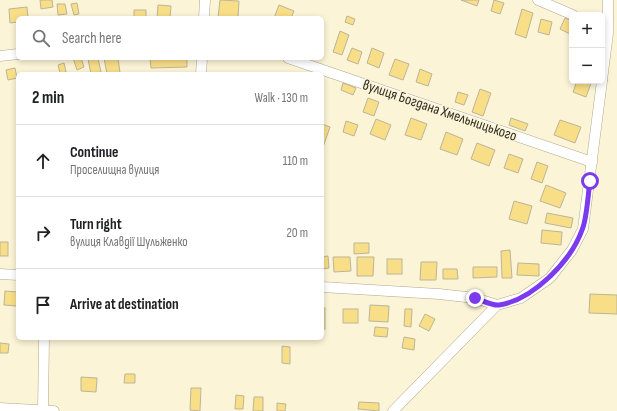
<!DOCTYPE html>
<html lang="en">
<head>
<meta charset="utf-8">
<style>
	body { margin:0; font-family:"Sofia Sans Condensed",sans-serif; background:#f2f2f2; color:#202124 }
	.controls { position:absolute; right:12px; top:12px; display:grid; overflow:hidden; border-radius:6px; box-shadow:0 2px 6px #0003 }
	.controls button { width:36px; height:36px; display:grid; place-items:center; padding:0; border:0; border-bottom:1px solid #e0e0e0; background:#fff; color:#202124; font:20px sans-serif }
	.stop { position:absolute; width:12px; height:12px; margin:-9px; border:3px solid #7c3aed; border-radius:50%; background:#fff }
	.stop.end { background:#7c3aed; border-color:#fff; box-shadow:0 1px 4px #0008 }
	.list { margin:0; padding:0; list-style:none }
	h2 { display:flex; justify-content:space-between; align-items:center; height:52px; margin:0; padding:0 16px; font-size:17px }
	h2 small { font-size:13px; font-weight:400; color:#757577 }
	.list li { display:grid; grid-template-columns:26px 1fr auto; gap:12px; align-items:center; box-sizing:border-box; height:72px; padding:0 16px; border-top:1px solid #e0e0e0 }
	.list b { display:block; font-size:15px; white-space:nowrap }
	.list p { margin:0; font-size:13px; white-space:nowrap; color:#757577 }
	.list em { font-size:13px; font-style:normal; color:#757577 }
	.icon { flex:none; width:22px; height:22px; fill:none; stroke:currentColor; stroke-width:2; stroke-linecap:round; stroke-linejoin:round }
	.map { position:relative; flex:none; width:617px; height:411px; overflow:hidden }
	.search { position:absolute; background:#fff; box-shadow:0 2px 6px #0003; left:16px; top:16px; width:308px; height:44px; display:flex; align-items:center; gap:10px; box-sizing:border-box; padding:0 14px; border-radius:6px; color:#757577; font-size:15px }
	.panel { position:absolute; background:#fff; box-shadow:0 2px 6px #0003; left:16px; top:72px; width:308px; height:268px; border-radius:6px }
	.map>svg:first-child { display:block }
	.building { fill:#f8de87; stroke:#bdb599 }
	.lines { fill:none; stroke-linecap:round; stroke-linejoin:round }
	.minor-casing { stroke:#b0a88d; stroke-width:11 }
	.minor { stroke:#fff; stroke-width:10 }
	.route { stroke:#7c3aed; stroke-width:5 }
	.labels { text-anchor:middle; stroke-width:3.5; stroke-linejoin:round; paint-order:stroke }
	.street-label { font-size:15px; fill:#302d22; stroke:#fcf4d7 }
</style>
</head>
<body>
<div class="map">
<svg width="617" height="411" viewBox="0 0 617 411">
	<rect width="100%" height="100%" fill="#fcf4d7"/>
	<g class="building">
		<polygon points="40,0 52,0 53,7 41,9"/>
		<polygon points="220,0 239,1 238,18 218,18"/>
		<polygon points="461,0 479,0 477,6"/>
		<polygon points="494,0 504,3 500,14 491,11"/>
		<polygon points="77,3 79,14 74,15 71,4"/>
		<polygon points="57,4 65,4 67,14 58,15"/>
		<polygon points="158,5 171,6 170,18 157,18"/>
		<polygon points="279,5 294,11 291,18 274,18"/>
		<polygon points="27,7 28,18 18,18 18,22 10,23 9,9"/>
		<polygon points="522,9 533,13 526,38 515,34"/>
		<rect x="134" y="10" width="12" height="8"/>
		<polygon points="347,16 355,19 353,25 345,22"/>
		<polygon points="565,18 572,21 572,35 560,29"/>
		<polygon points="541,19 552,22 549,35 538,32"/>
		<polygon points="340,31 349,35 342,55 333,52"/>
		<polygon points="352,48 362,52 358,64 347,60"/>
		<polygon points="372,48 384,53 379,68 367,63"/>
		<polygon points="73,58 81,58 84,67 77,70"/>
		<polygon points="92,58 98,58 101,72 91,74 88,59"/>
		<polygon points="104,58 118,58 120,73 107,74"/>
		<polygon points="150,58 187,58 187,67 151,68"/>
		<polygon points="395,59 409,64 403,80 389,75"/>
		<polygon points="64,63 66,72 60,73 58,65"/>
		<polygon points="15,68 17,78 8,80 6,70"/>
		<polygon points="420,69 432,74 428,86 416,82"/>
		<polygon points="577,81 585,81 591,83 586,97 573,92"/>
		<polygon points="343,83 356,88 353,95 341,90"/>
		<polygon points="480,89 491,93 483,116 472,112"/>
		<polygon points="458,92 468,95 464,105 455,102"/>
		<polygon points="368,98 379,102 374,116 363,112"/>
		<polygon points="411,118 427,124 421,140 405,135"/>
		<polygon points="511,118 528,124 525,131 509,125"/>
		<polygon points="376,119 391,125 385,140 370,134"/>
		<polygon points="560,120 581,127 575,143 554,135"/>
		<polygon points="346,121 358,125 354,136 343,132"/>
		<polygon points="322,124 330,127 322,150"/>
		<polygon points="446,132 463,139 457,155 440,149"/>
		<polygon points="477,143 495,150 489,166 471,159"/>
		<polygon points="509,154 523,159 518,173 504,168"/>
		<polygon points="537,162 548,166 542,183 531,179"/>
		<polygon points="546,185 566,193 560,208 540,201"/>
		<polygon points="514,201 532,206 527,224 509,219"/>
		<polygon points="547,213 573,218 571,228 545,223"/>
		<polygon points="542,230 562,232 561,245 541,243"/>
		<rect x="0" y="242" width="8" height="14"/>
		<polygon points="354,243 369,243 369,253 354,254"/>
		<polygon points="510,250 512,278 502,278 501,251"/>
		<polygon points="328,256 329,268 322,269 322,257"/>
		<polygon points="333,257 350,257 351,271 334,272"/>
		<polygon points="357,257 374,257 373,276 357,276"/>
		<rect x="387" y="259" width="15" height="15"/>
		<polygon points="421,262 437,262 436,280 420,280"/>
		<polygon points="518,263 539,264 539,276 517,275"/>
		<polygon points="473,267 497,267 497,277 473,278"/>
		<polygon points="443,269 457,269 458,279 443,279"/>
		<polygon points="5,291 18,292 17,306 4,305"/>
		<polygon points="590,294 617,295 617,314 589,313"/>
		<polygon points="370,305 389,306 388,322 369,321"/>
		<rect x="322" y="308" width="3" height="21"/>
		<rect x="343" y="309" width="15" height="14"/>
		<polygon points="405,309 412,309 411,327 404,326"/>
		<polygon points="425,314 435,319 429,331 419,326"/>
		<polygon points="375,327 388,328 387,337 374,336"/>
		<polygon points="404,337 415,339 414,350 402,348"/>
		<polygon points="0,343 9,344 8,353 0,353"/>
		<polygon points="282,346 290,347 290,364 282,363"/>
		<polygon points="125,374 135,374 135,383 124,383"/>
		<polygon points="81,377 97,378 96,392 81,391"/>
		<polygon points="191,388 201,388 200,411 190,410"/>
		<polygon points="236,395 244,396 243,409 235,409"/>
		<polygon points="254,397 263,397 263,411 253,411"/>
		<polygon points="359,402 379,403 379,411 358,409"/>
		<polygon points="277,403 286,404 285,411 277,411"/>
	</g>
	<g class="lines">
		<defs>
			<g id="minor">
				<polyline points="538,0 573,15"/>
				<polyline points="204,18 205,0"/>
				<polyline points="0,56 18,54"/>
				<polyline points="288,58 592,162"/>
				<polyline points="201,74 202,58"/>
				<polyline points="602,80 608,33 608,0"/>
				<polyline points="0,274 18,275"/>
				<polyline points="322,287 439,294 475,298 497,305"/>
				<polyline points="0,408 54,411"/>
				<polyline points="43,411 44,338"/>
				<polyline points="393,411 497,305 521,298 550,278 572,250 583,229 602,81"/>
			</g>
		</defs>
		<use href="#minor" class="minor-casing"/>
		<use href="#minor" class="minor"/>
	</g>
	<g class="lines">
		<path class="route" d="M 475,298 C 482,300 492,306 499,305 C 533,300 571,261 582,230 C 587,219 588,194 590,181"/>
	</g>
	<g class="labels">
		<g class="street-label">
			<text transform="translate(440 110) rotate(19)" y="5">вулиця Богдана Хмельницького</text>
		</g>
	</g>
</svg>
<div class="controls">
<button>+</button>
<button>−</button>
</div>
<div class="stop" style="left:590px;top:181px"></div>
<div class="stop end" style="left:475px;top:298px"></div>
<div class="search"><svg class="icon" aria-label="search" viewBox="0 0 24 24"><circle cx="10" cy="10" r="6"/><path d="M15 15l6 6"/></svg>Search here</div>
<section class="panel">
<h2>2 min<small>Walk · 130 m</small></h2>
<ul class="list">
<li><svg class="icon" aria-label="ahead" viewBox="0 0 24 24"><path d="M12 20V5M6 11l6-6 6 6"/></svg><div><b>Continue</b><p>Проселищна вулиця</p></div><em>110 m</em></li>
<li><svg class="icon" aria-label="right" viewBox="0 0 24 24"><path d="M7 20v-9h11M14 6l5 5-5 5"/></svg><div><b>Turn right</b><p>вулиця Клавдії Шульженко</p></div><em>20 m</em></li>
<li><svg class="icon" aria-label="arrive" viewBox="0 0 24 24"><path d="M6 21V4h12l-3 4 3 4H6"/></svg><div><b>Arrive at destination</b></div></li>
</ul>
</section>
</div>
</body>
</html>
